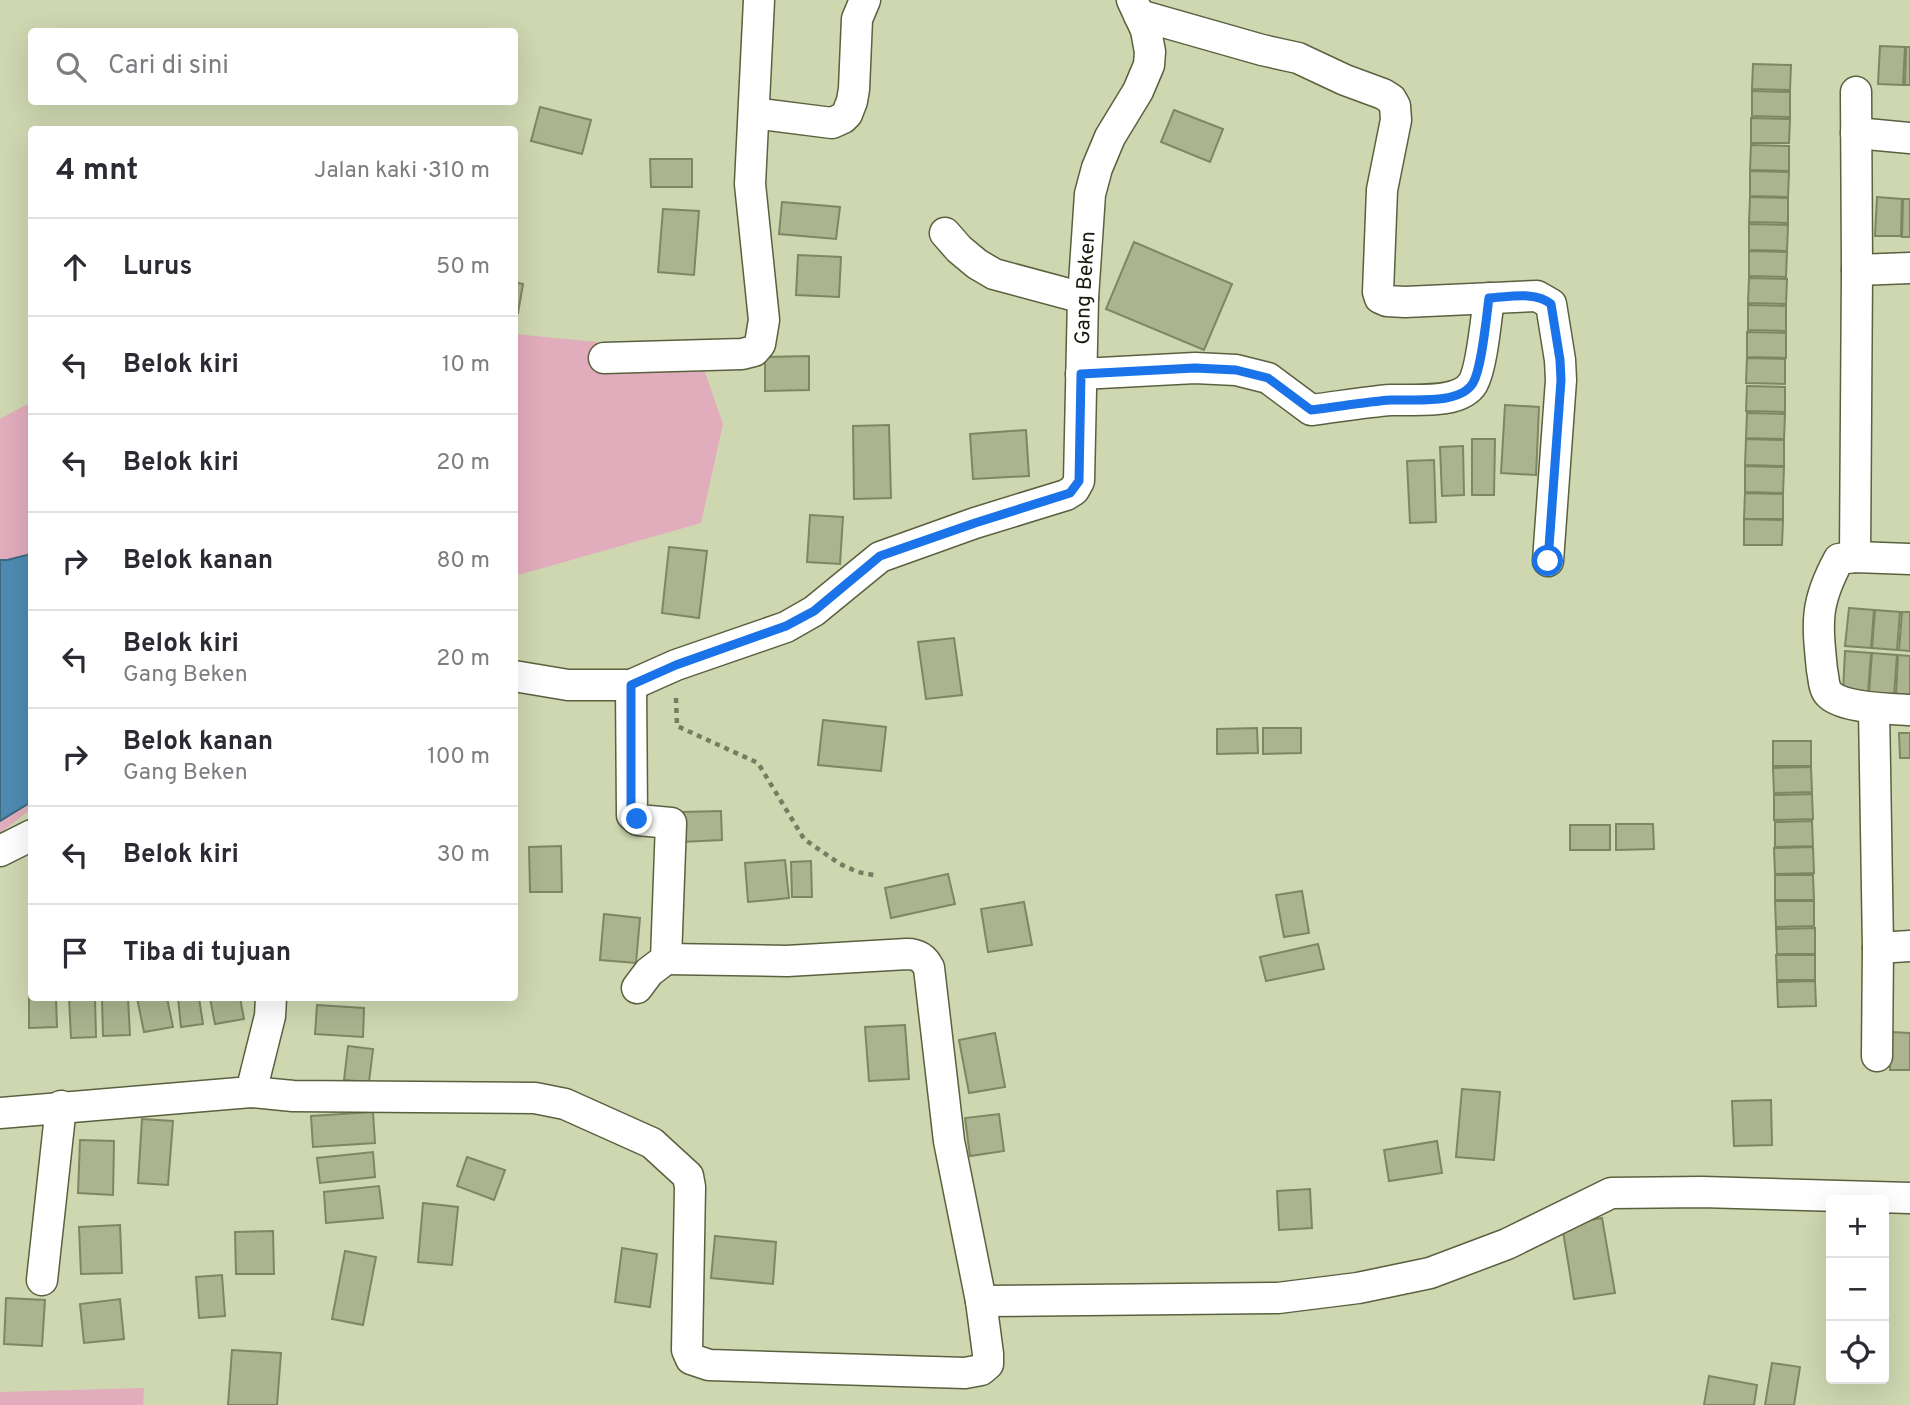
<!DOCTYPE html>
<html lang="id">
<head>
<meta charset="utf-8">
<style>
	body { margin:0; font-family:Overpass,sans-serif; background:#f2f2f3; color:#2b2b33 }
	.controls { position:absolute; right:21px; bottom:21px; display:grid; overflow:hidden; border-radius:7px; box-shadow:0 7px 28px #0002 }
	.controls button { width:63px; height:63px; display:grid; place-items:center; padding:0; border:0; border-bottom:2px solid #e1e1e2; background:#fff; color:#2b2b33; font:35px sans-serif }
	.stop { position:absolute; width:21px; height:21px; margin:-16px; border:5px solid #1a73e8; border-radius:50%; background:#fff }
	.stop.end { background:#1a73e8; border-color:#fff; box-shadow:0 2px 7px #0008 }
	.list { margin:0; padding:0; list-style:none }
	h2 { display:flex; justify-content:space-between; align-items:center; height:91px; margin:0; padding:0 28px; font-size:30px }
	h2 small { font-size:23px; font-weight:400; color:#7c7c81 }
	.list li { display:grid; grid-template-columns:46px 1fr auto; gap:21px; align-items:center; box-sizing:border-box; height:98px; padding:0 28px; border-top:2px solid #e1e1e2 }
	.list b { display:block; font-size:26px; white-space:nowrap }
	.list p { margin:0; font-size:23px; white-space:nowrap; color:#7c7c81 }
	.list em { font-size:23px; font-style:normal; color:#7c7c81 }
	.icon { flex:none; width:38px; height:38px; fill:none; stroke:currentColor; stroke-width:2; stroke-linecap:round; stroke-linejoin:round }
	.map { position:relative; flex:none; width:1910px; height:1405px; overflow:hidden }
	.search { position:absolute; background:#fff; box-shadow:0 7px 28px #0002; left:28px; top:28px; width:490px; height:77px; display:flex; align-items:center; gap:18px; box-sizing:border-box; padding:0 24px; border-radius:7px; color:#7c7c81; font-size:26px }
	.panel { position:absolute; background:#fff; box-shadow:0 7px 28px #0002; left:28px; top:126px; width:490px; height:875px; border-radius:7px }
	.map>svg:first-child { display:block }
	.green { fill:#e1acbc }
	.water { fill:#4e8ab1; stroke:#3e6980; stroke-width:2 }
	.building { fill:#abb48f; stroke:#7e8662; stroke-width:2 }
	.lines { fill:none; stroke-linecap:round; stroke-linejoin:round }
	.street-casing { stroke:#59613e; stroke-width:33 }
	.path { stroke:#767c61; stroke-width:4.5; stroke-dasharray:5 5; stroke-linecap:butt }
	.street { stroke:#fff; stroke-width:30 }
	.route { stroke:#1a73e8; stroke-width:9 }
	.labels { text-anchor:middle; stroke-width:5; stroke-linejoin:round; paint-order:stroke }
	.street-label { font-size:21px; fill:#181b0d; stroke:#f0f5e2 }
</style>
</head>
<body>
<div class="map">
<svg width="1910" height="1405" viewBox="0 0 1910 1405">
	<rect width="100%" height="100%" fill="#ced7b0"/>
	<g class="green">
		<polygon points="515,334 698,352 723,424 701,523 515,576"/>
		<polygon points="31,402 31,809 0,833 0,419"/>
		<polygon points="144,1388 143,1405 0,1405 0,1392"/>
	</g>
	<polygon class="water" points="31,554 31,802 0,821 0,560 7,560"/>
	<g class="building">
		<polygon points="1880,46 1905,47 1903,85 1878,84"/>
		<polygon points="1906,47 1910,47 1910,85 1905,85"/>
		<polygon points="1753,64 1791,65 1790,90 1752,89"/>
		<polygon points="1752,91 1790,92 1790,117 1752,116"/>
		<polygon points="540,107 591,120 582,154 531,141"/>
		<polygon points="1174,110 1223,129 1210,162 1161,142"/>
		<polygon points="1751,118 1790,119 1789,143 1751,143"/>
		<polygon points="1751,145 1789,146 1789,171 1750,170"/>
		<polygon points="650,159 692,159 692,187 651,187"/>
		<polygon points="1750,171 1789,172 1788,197 1750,196"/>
		<polygon points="1750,197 1788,198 1788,223 1749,222"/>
		<polygon points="1877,197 1902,199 1901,236 1875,236"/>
		<polygon points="1903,199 1910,199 1910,237 1902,237"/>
		<polygon points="782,202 840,207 836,239 779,234"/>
		<polygon points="663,209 699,211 694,275 658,272"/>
		<polygon points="1749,224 1788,225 1787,251 1749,250"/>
		<polygon points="1134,242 1232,284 1204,350 1106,309"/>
		<polygon points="1749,251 1787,252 1786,277 1749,276"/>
		<polygon points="798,255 841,257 839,297 796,295"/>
		<polygon points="1749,278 1787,279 1786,304 1748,303"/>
		<polygon points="514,282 523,284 518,313 514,312"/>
		<polygon points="1748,305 1786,306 1786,331 1748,330"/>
		<polygon points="1747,332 1786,333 1786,358 1747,357"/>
		<polygon points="809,356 809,390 765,391 765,357"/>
		<polygon points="1747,358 1785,359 1785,384 1746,383"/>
		<polygon points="1747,386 1785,387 1785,412 1746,411"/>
		<polygon points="1505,405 1539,407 1536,475 1501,473"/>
		<polygon points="1747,413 1785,414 1784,439 1746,438"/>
		<polygon points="889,425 891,498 854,499 853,426"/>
		<polygon points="1026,430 1029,476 973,479 970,434"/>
		<polygon points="1472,439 1495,439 1494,495 1472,495"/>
		<polygon points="1746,439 1784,440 1784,466 1745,465"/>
		<polygon points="1463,446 1464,495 1442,496 1440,447"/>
		<polygon points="1434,460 1436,522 1410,523 1407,461"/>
		<polygon points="1745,466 1784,467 1783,493 1745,492"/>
		<polygon points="1745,493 1783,494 1783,519 1744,519"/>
		<polygon points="810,515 843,517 840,564 807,562"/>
		<polygon points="1744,519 1783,520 1782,545 1744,545"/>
		<polygon points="669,547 707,551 699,618 662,613"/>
		<polygon points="1849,608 1874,610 1871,648 1845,646"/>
		<polygon points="1875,610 1900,612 1897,650 1872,648"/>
		<polygon points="1902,612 1910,612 1910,651 1899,650"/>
		<polygon points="954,638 962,695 926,699 918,642"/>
		<polygon points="1845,651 1871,653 1868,693 1843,691"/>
		<polygon points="1872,653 1897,655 1894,695 1869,693"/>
		<polygon points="1898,655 1910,656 1910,696 1896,695"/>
		<polygon points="823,720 886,727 881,771 818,765"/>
		<polygon points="1257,728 1258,753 1217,754 1217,729"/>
		<polygon points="1263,728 1301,728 1301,753 1263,754"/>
		<polygon points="1899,733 1910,733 1910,758 1900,758"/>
		<rect x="1773" y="741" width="38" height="25"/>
		<polygon points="1811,767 1812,792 1774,793 1773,768"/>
		<polygon points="1812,794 1813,819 1774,820 1774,795"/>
		<polygon points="721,811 722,840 681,842 681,812"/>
		<polygon points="1812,821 1813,846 1775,847 1775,822"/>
		<polygon points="1616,824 1653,824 1654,849 1616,850"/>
		<rect x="1570" y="825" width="40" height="25"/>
		<polygon points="561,846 562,892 530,892 529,847"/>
		<polygon points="1813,847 1814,873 1775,874 1774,848"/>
		<polygon points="785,860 789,898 748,902 745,863"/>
		<polygon points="811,861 812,897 792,897 791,862"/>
		<polygon points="948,874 955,904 891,918 885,888"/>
		<polygon points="1775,875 1813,875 1814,900 1775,900"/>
		<polygon points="1302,891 1309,933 1284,937 1276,895"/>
		<polygon points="1775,901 1814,901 1814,926 1776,927"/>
		<polygon points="1024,902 1032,945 988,952 981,909"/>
		<polygon points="604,914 640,918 636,963 600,960"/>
		<polygon points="1815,928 1815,954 1777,954 1776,929"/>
		<polygon points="1318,944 1324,969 1266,981 1260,957"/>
		<polygon points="1776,955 1815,955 1815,980 1777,980"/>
		<polygon points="1815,981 1816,1006 1778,1007 1777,982"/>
		<polygon points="29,989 32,989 32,998 56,998 57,1027 29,1028"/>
		<polygon points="69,998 95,998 96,1037 71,1038"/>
		<polygon points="102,998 128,998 130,1035 103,1036"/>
		<polygon points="137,998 167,998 173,1027 144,1032"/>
		<polygon points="178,998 199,998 203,1024 181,1027"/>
		<polygon points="210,998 240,998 244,1019 215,1024"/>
		<polygon points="317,1005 364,1008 363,1037 315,1034"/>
		<polygon points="905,1025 909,1079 869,1081 865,1027"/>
		<polygon points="1891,1032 1910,1033 1910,1070 1890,1070"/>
		<polygon points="995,1033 1005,1087 969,1093 959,1040"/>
		<polygon points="348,1046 373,1049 369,1082 344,1080"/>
		<polygon points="1462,1089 1500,1092 1494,1160 1456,1157"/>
		<polygon points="1771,1100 1772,1145 1734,1146 1732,1101"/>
		<polygon points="373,1112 375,1143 313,1147 311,1116"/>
		<polygon points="999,1114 1004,1151 970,1156 965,1118"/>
		<polygon points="142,1119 173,1121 168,1185 138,1183"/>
		<polygon points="80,1140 114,1141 113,1195 78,1193"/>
		<polygon points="1437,1141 1442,1173 1389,1181 1384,1150"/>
		<polygon points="373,1152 375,1177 320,1183 317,1158"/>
		<polygon points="467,1157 505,1170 494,1200 457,1186"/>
		<polygon points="379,1186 383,1218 326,1223 324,1192"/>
		<polygon points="1310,1189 1312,1228 1279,1230 1277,1191"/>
		<polygon points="423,1203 458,1207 452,1265 418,1262"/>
		<polygon points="1602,1218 1615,1293 1574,1299 1562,1225"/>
		<polygon points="120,1225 122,1273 81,1274 79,1227"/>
		<polygon points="273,1231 274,1274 236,1274 235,1232"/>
		<polygon points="715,1236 776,1242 773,1284 711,1278"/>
		<polygon points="622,1248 657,1254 650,1307 615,1302"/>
		<polygon points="345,1251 376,1257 363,1325 332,1319"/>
		<polygon points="222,1275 225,1316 199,1318 196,1277"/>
		<polygon points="6,1298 45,1300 42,1346 4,1344"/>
		<polygon points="120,1299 124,1339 84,1343 80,1304"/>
		<polygon points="232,1350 281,1353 277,1405 228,1405"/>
		<polygon points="1772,1363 1800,1367 1794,1405 1765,1405"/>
		<polygon points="1709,1376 1757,1385 1754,1405 1704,1405"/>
	</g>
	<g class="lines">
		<defs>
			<g id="street">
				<polyline points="1139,15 1262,50 1298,58 1345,80 1383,94 1391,99 1395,106 1396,120 1382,190 1378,292 1380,298 1387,301 1405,302 1537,296 1551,304 1560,360 1561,380 1548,561"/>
				<polyline points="754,113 832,123 843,118 847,114 852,101 854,89 857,19 865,0"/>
				<polyline points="1856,133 1910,138"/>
				<polyline points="945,233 959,249 977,264 994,274 1083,298"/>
				<polyline points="1857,270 1910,268"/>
				<polyline points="604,358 742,354 754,351 760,344 764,320 750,184 759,0"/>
				<path d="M 1081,374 L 1195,368 L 1236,370 L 1268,378 L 1311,410 C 1337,407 1364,402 1391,400 C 1413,399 1460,405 1473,383 C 1482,367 1486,319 1489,298"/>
				<polyline points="1855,557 1857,270 1856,92"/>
				<path d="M 1910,559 L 1855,557 L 1839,559 C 1815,603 1817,621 1822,670 C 1824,678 1823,689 1830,695 C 1844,708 1891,709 1910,710"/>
				<path id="s1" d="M 514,676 L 568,685 L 631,685 L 676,665 L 786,627 L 814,611 L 880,557 L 975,523 L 1066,495 L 1074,490 L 1079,481 L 1083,298 L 1090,194 L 1097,168 L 1110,137 L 1138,91 L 1149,65 L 1150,52 L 1146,30 L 1132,0"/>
				<polyline points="631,685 632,815 638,820 671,823 666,959 649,972 637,988"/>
				<polyline points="1874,709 1878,948 1877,1056"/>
				<polyline points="0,851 32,835"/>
				<polyline points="1878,948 1910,946"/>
				<path d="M 666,959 L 787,961 L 907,954 C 918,954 924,958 929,968 L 949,1141 L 981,1301 L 1278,1298 L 1358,1288 L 1430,1273 L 1507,1244 L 1611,1193 L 1702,1192 L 1910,1198"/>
				<polyline points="251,1092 293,1096 535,1098 565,1104 652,1143 688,1176 690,1187 687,1350 691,1359 709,1365 965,1373 981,1370 988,1364 988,1354 981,1301"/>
				<polyline points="0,1113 251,1092 270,1016 271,998"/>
				<polyline points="42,1280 61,1106"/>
			</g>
		</defs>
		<use href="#street" class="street-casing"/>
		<polyline class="path" points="676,698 677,726 758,763 804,839 840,864 858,872 878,876"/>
		<use href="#street" class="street"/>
	</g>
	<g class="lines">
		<path class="route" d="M 637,819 L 631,813 L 631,685 L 676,665 L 786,626 L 814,611 L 880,556 L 975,523 L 1070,493 L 1079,481 L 1081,374 L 1195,368 L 1236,370 L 1268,378 L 1311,410 C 1337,407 1364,402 1391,400 C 1413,399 1460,405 1473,383 C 1482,367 1486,319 1489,298 C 1509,297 1535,291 1551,304 L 1560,360 L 1561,380 L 1548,561"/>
	</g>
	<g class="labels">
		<g class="street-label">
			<text dy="7" stroke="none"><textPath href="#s1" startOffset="810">Gang Beken</textPath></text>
		</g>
	</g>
</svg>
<div class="controls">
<button>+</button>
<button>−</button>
<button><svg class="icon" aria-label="locate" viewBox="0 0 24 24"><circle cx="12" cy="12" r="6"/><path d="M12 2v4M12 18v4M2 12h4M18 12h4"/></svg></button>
</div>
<div class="stop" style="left:1548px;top:561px"></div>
<div class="stop end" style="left:637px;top:819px"></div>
<div class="search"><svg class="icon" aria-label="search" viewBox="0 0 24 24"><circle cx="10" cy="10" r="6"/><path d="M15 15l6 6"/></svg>Cari di sini</div>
<section class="panel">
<h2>4 mnt<small>Jalan kaki · 310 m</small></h2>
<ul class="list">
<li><svg class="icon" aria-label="ahead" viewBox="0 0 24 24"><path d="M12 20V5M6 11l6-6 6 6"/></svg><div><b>Lurus</b></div><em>50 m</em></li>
<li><svg class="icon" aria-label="left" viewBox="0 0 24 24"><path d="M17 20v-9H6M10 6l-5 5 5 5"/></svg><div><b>Belok kiri</b></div><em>10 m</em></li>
<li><svg class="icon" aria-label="left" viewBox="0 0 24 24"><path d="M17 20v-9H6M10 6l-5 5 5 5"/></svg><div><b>Belok kiri</b></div><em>20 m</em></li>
<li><svg class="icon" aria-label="right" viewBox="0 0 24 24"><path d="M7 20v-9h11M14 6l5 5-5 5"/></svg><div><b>Belok kanan</b></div><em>80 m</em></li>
<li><svg class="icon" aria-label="left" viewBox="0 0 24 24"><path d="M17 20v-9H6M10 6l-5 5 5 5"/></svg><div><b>Belok kiri</b><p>Gang Beken</p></div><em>20 m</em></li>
<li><svg class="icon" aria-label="right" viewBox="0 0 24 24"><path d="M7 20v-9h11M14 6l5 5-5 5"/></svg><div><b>Belok kanan</b><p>Gang Beken</p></div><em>100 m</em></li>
<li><svg class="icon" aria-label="left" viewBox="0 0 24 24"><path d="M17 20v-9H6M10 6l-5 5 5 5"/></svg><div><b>Belok kiri</b></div><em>30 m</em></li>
<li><svg class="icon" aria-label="arrive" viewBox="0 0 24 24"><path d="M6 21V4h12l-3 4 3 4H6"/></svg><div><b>Tiba di tujuan</b></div></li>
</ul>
</section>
</div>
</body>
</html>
